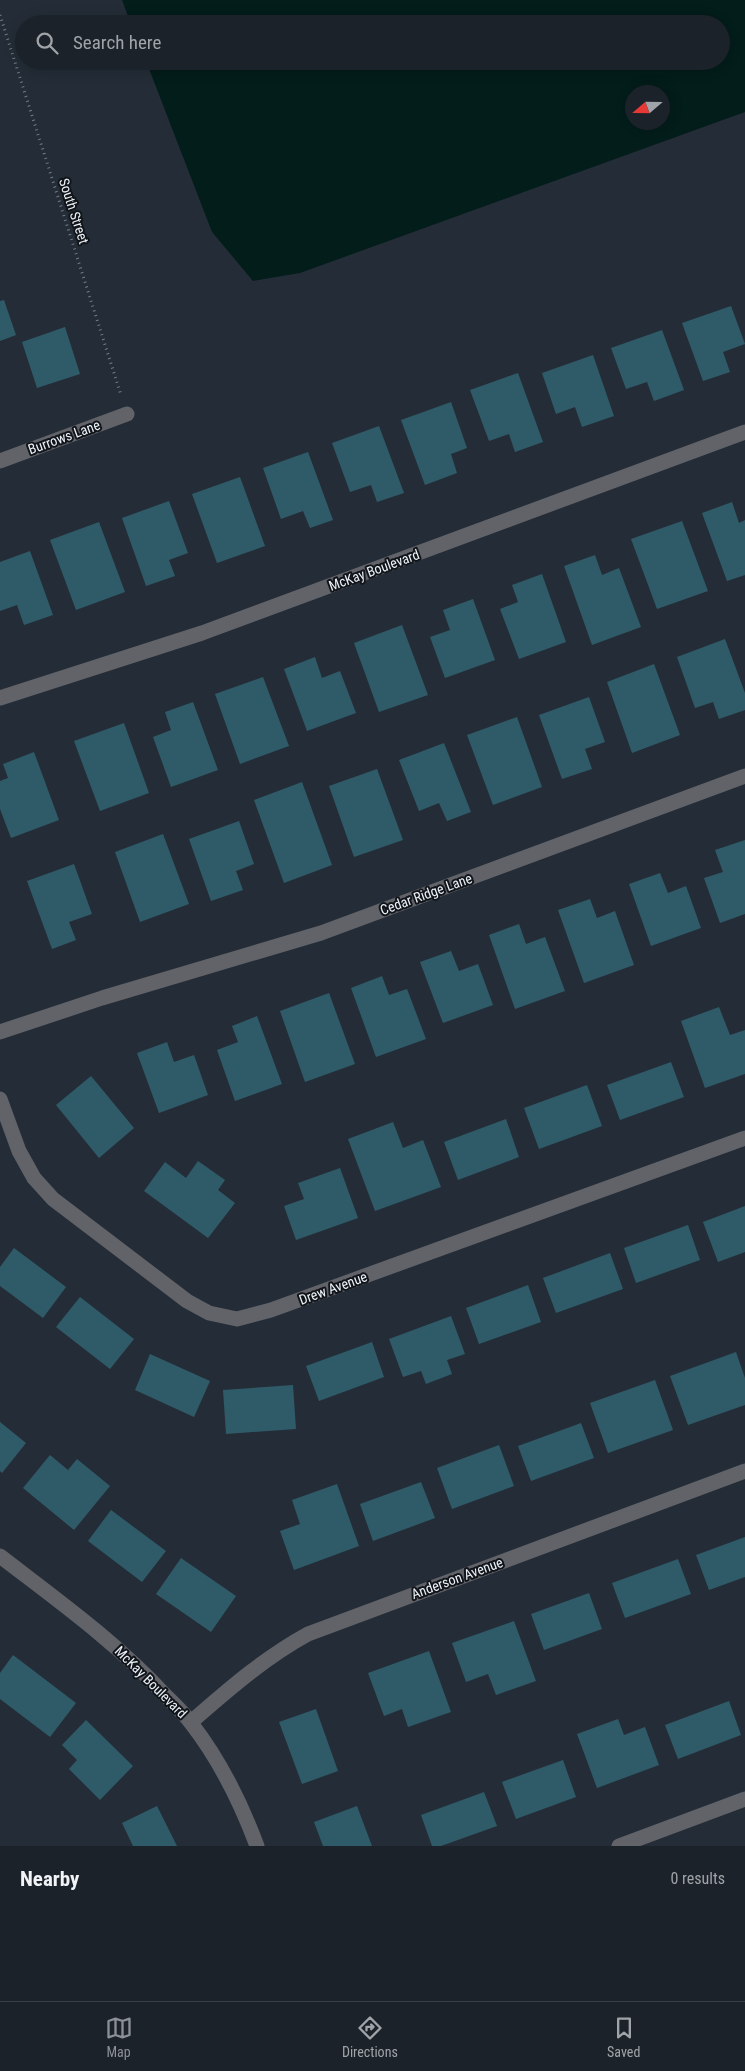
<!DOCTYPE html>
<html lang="en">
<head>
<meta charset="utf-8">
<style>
	body { margin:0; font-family:"Roboto Condensed",sans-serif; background:#242a31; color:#f1f3f6 }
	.compass { position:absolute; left:625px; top:85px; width:45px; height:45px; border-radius:50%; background:#1b2229; box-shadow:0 2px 12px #0003; rotate:250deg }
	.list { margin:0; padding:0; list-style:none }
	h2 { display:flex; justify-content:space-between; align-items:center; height:65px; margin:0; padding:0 20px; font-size:21px }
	h2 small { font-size:16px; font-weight:400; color:#a0a4a8 }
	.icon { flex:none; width:28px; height:28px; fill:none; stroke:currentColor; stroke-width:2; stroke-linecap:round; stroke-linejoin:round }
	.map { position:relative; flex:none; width:745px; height:1846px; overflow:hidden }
	.search { position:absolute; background:#1b2229; box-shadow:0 2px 12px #0003; left:15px; right:15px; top:15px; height:55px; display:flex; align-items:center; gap:12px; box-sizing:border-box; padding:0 18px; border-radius:28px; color:#a0a4a8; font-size:19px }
	.sheet { height:155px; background:#1b2229 }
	nav { display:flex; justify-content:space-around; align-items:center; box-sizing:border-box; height:70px; border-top:1px solid #393f46; background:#1b2229; font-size:14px; color:#a0a4a8 }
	nav a { display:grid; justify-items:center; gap:2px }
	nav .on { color:#8c9099 }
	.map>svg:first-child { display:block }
	.water { fill:#031d1b; fill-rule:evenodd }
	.building { fill:#2f5b69 }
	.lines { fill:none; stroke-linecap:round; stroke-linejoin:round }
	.path { stroke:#747c84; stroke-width:3; stroke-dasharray:1 4; stroke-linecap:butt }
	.street { stroke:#626369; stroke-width:15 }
	.labels { text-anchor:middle; stroke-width:4; stroke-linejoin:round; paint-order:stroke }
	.street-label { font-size:14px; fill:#ebf1f8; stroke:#11151a }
</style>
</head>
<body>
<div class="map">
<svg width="745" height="1846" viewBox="0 0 745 1846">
	<rect width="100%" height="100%" fill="#242d37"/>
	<path class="water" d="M 122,0 L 745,0 L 745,112 L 300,273 L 253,281 L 212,232 L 146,61 L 721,61 L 721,24 L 131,24 ZM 632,92 L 662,92 L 662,122 L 632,122 Z"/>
	<g class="building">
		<polygon points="4,300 16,335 0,341 0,301"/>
		<polygon points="731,306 745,344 723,352 730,372 703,381 682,323"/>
		<polygon points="65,327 80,374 37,388 22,342"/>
		<polygon points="662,330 684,390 654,401 647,382 626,389 611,348"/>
		<polygon points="593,355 614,416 582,427 575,407 556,414 542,373"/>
		<polygon points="518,373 543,442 515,452 509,434 489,441 470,390"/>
		<polygon points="451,402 467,448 451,454 457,473 425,485 401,420"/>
		<polygon points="379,426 404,493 377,502 371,485 350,492 332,443"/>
		<polygon points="308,452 333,520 310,528 303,511 281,519 263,468"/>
		<polygon points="240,477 265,546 217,563 192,494"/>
		<polygon points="169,501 188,553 169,560 175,576 146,586 122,518"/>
		<polygon points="732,502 739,523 745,520 745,575 727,581 702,513"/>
		<polygon points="682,521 708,591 657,609 631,539"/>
		<polygon points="99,522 125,592 76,610 50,540"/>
		<polygon points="30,551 53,615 24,625 17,605 0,611 0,562"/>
		<polygon points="595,555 602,575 619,568 641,627 592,645 564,566"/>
		<polygon points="542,574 566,642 519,659 500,609 518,602 512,585"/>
		<polygon points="473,599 495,660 445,678 430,637 450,630 443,610"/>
		<polygon points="402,625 428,695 379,712 354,643"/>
		<polygon points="725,639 745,693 745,710 719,719 713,702 695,708 677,657"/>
		<polygon points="315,657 322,678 340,671 356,713 307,731 284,669"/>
		<polygon points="654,664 680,735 632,753 607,682"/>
		<polygon points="263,677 289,746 240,764 215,694"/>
		<polygon points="589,697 605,742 585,749 592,769 562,779 539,715"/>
		<polygon points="193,702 218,770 171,787 153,737 171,730 165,712"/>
		<polygon points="517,717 542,787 493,805 467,735"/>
		<polygon points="124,723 149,793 100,811 74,741"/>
		<polygon points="444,743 471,812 447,821 439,803 419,811 399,760"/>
		<polygon points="34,752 59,820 11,838 0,809 0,781 8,778 3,764"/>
		<polygon points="377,769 403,840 354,857 329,786"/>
		<polygon points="302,782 332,865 284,883 254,800"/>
		<polygon points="239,821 254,864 236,871 243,890 211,901 189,839"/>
		<polygon points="163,834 189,904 140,922 115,852"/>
		<polygon points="745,840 745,914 720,923 704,878 723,872 715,850"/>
		<polygon points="74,864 92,914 69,922 76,940 52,949 27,881"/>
		<polygon points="660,873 668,893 686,886 701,928 651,946 629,884"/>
		<polygon points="590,899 597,918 615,911 634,965 584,983 558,910"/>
		<polygon points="519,924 526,944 545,937 565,991 515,1009 489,935"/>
		<polygon points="451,951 459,971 478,964 493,1005 443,1023 420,962"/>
		<polygon points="382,976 389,995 407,989 426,1039 376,1057 351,988"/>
		<polygon points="329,993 355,1064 305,1082 280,1011"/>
		<polygon points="719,1007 730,1035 745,1030 745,1074 705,1088 681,1021"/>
		<polygon points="257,1016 282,1084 235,1101 217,1050 238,1042 232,1026"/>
		<polygon points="167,1042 174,1062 194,1055 208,1095 159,1113 137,1053"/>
		<polygon points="671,1062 684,1097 620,1120 607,1085"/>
		<polygon points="91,1076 134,1128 99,1158 56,1105"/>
		<polygon points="587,1085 602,1126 539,1149 524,1108"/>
		<polygon points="506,1119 519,1157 458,1180 444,1142"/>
		<polygon points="393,1122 403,1148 423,1140 441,1187 375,1211 348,1139"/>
		<polygon points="198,1161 225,1180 218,1190 235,1203 208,1238 144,1191 165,1162 186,1178"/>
		<polygon points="340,1168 358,1218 296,1240 284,1206 304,1199 298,1183"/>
		<polygon points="745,1206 745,1252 718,1262 703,1222"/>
		<polygon points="688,1225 700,1260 636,1283 624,1248"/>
		<polygon points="14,1248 66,1287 43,1318 0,1286 0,1267"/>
		<polygon points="610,1253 623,1289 556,1313 543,1278"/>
		<polygon points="528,1285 541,1322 479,1344 466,1308"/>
		<polygon points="80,1297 134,1339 110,1369 56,1327"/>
		<polygon points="451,1316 465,1354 447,1360 452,1374 426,1384 421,1371 403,1377 389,1339"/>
		<polygon points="372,1342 384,1377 319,1401 306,1366"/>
		<polygon points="736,1352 745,1378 745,1405 688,1425 670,1376"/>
		<polygon points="150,1354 210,1381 194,1417 135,1390"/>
		<polygon points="655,1380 673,1430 608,1453 590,1403"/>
		<polygon points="293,1385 296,1429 226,1434 223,1390"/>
		<polygon points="0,1422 26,1443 2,1473 0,1471"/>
		<polygon points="581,1423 594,1458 531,1481 518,1446"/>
		<polygon points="499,1445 514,1486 452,1509 437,1468"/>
		<polygon points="50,1455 68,1470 77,1459 110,1486 74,1530 23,1488"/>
		<polygon points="421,1482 435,1518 373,1541 360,1504"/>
		<polygon points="337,1484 359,1546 294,1570 280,1531 300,1524 292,1500"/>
		<polygon points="111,1510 166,1551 142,1582 88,1541"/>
		<polygon points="745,1537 745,1577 709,1590 696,1555"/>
		<polygon points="181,1558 236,1596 211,1632 156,1594"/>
		<polygon points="678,1559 691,1594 625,1618 612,1583"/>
		<polygon points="589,1593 602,1629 544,1650 531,1614"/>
		<polygon points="514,1621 536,1681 496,1695 488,1674 466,1682 452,1643"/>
		<polygon points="429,1651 451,1712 408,1727 402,1709 384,1716 368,1673"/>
		<polygon points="13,1655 76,1703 50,1737 0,1699 0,1673"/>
		<polygon points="729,1701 741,1735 678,1759 665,1725"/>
		<polygon points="316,1709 338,1771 302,1784 279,1722"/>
		<polygon points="618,1719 624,1735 645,1727 659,1765 597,1788 577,1734"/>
		<polygon points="86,1720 133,1766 100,1800 69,1769 77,1760 62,1745"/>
		<polygon points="563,1760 576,1797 516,1819 502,1782"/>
		<polygon points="484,1792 497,1826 441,1846 432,1846 421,1815"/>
		<polygon points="157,1806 177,1846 133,1846 122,1823"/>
		<polygon points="357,1806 372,1846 323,1846 314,1822"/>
	</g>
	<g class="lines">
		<polyline class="path" points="0,15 121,395"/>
		<g class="street">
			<polyline points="0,461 127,414"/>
			<polyline points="0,698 202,633 745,432"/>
			<polyline points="0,1032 102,998 321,933 745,776"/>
			<polyline points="0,1099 19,1151 34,1178 53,1199 187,1301 209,1313 237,1319 271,1310 745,1138"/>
			<path d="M 0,1556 C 57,1600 116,1642 165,1695 C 174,1704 184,1713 191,1723 C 219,1759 241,1803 257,1846"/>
			<path d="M 191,1722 C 228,1690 264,1658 308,1634 L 745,1471"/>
			<polyline points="619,1846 745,1799"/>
		</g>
	</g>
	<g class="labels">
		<g class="street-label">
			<text transform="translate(74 211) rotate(72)" y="5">South Street</text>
			<text transform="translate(64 437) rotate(-20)" y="5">Burrows Lane</text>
			<text transform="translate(374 570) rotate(-20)" y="5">McKay Boulevard</text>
			<text transform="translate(426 894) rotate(-20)" y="5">Cedar Ridge Lane</text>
			<text transform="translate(333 1288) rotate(-20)" y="5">Drew Avenue</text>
			<text transform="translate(457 1578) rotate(-20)" y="5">Anderson Avenue</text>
			<text transform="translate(151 1682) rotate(45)" y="5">McKay Boulevard</text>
		</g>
	</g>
</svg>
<svg class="compass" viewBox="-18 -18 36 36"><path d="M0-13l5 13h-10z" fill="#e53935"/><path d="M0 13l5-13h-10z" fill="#a0a4a8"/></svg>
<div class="search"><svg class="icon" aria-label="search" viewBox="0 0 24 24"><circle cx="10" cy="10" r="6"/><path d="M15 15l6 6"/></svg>Search here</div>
</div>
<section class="sheet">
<h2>Nearby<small>0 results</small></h2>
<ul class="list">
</ul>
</section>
<nav>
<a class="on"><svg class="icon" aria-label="map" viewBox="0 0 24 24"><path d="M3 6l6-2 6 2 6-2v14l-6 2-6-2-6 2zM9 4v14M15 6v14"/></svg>Map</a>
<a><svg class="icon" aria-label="directions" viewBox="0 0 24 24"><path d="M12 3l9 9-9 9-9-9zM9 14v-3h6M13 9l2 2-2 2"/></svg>Directions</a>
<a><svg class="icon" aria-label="saved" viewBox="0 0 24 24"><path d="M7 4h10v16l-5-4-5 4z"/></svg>Saved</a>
</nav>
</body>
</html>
